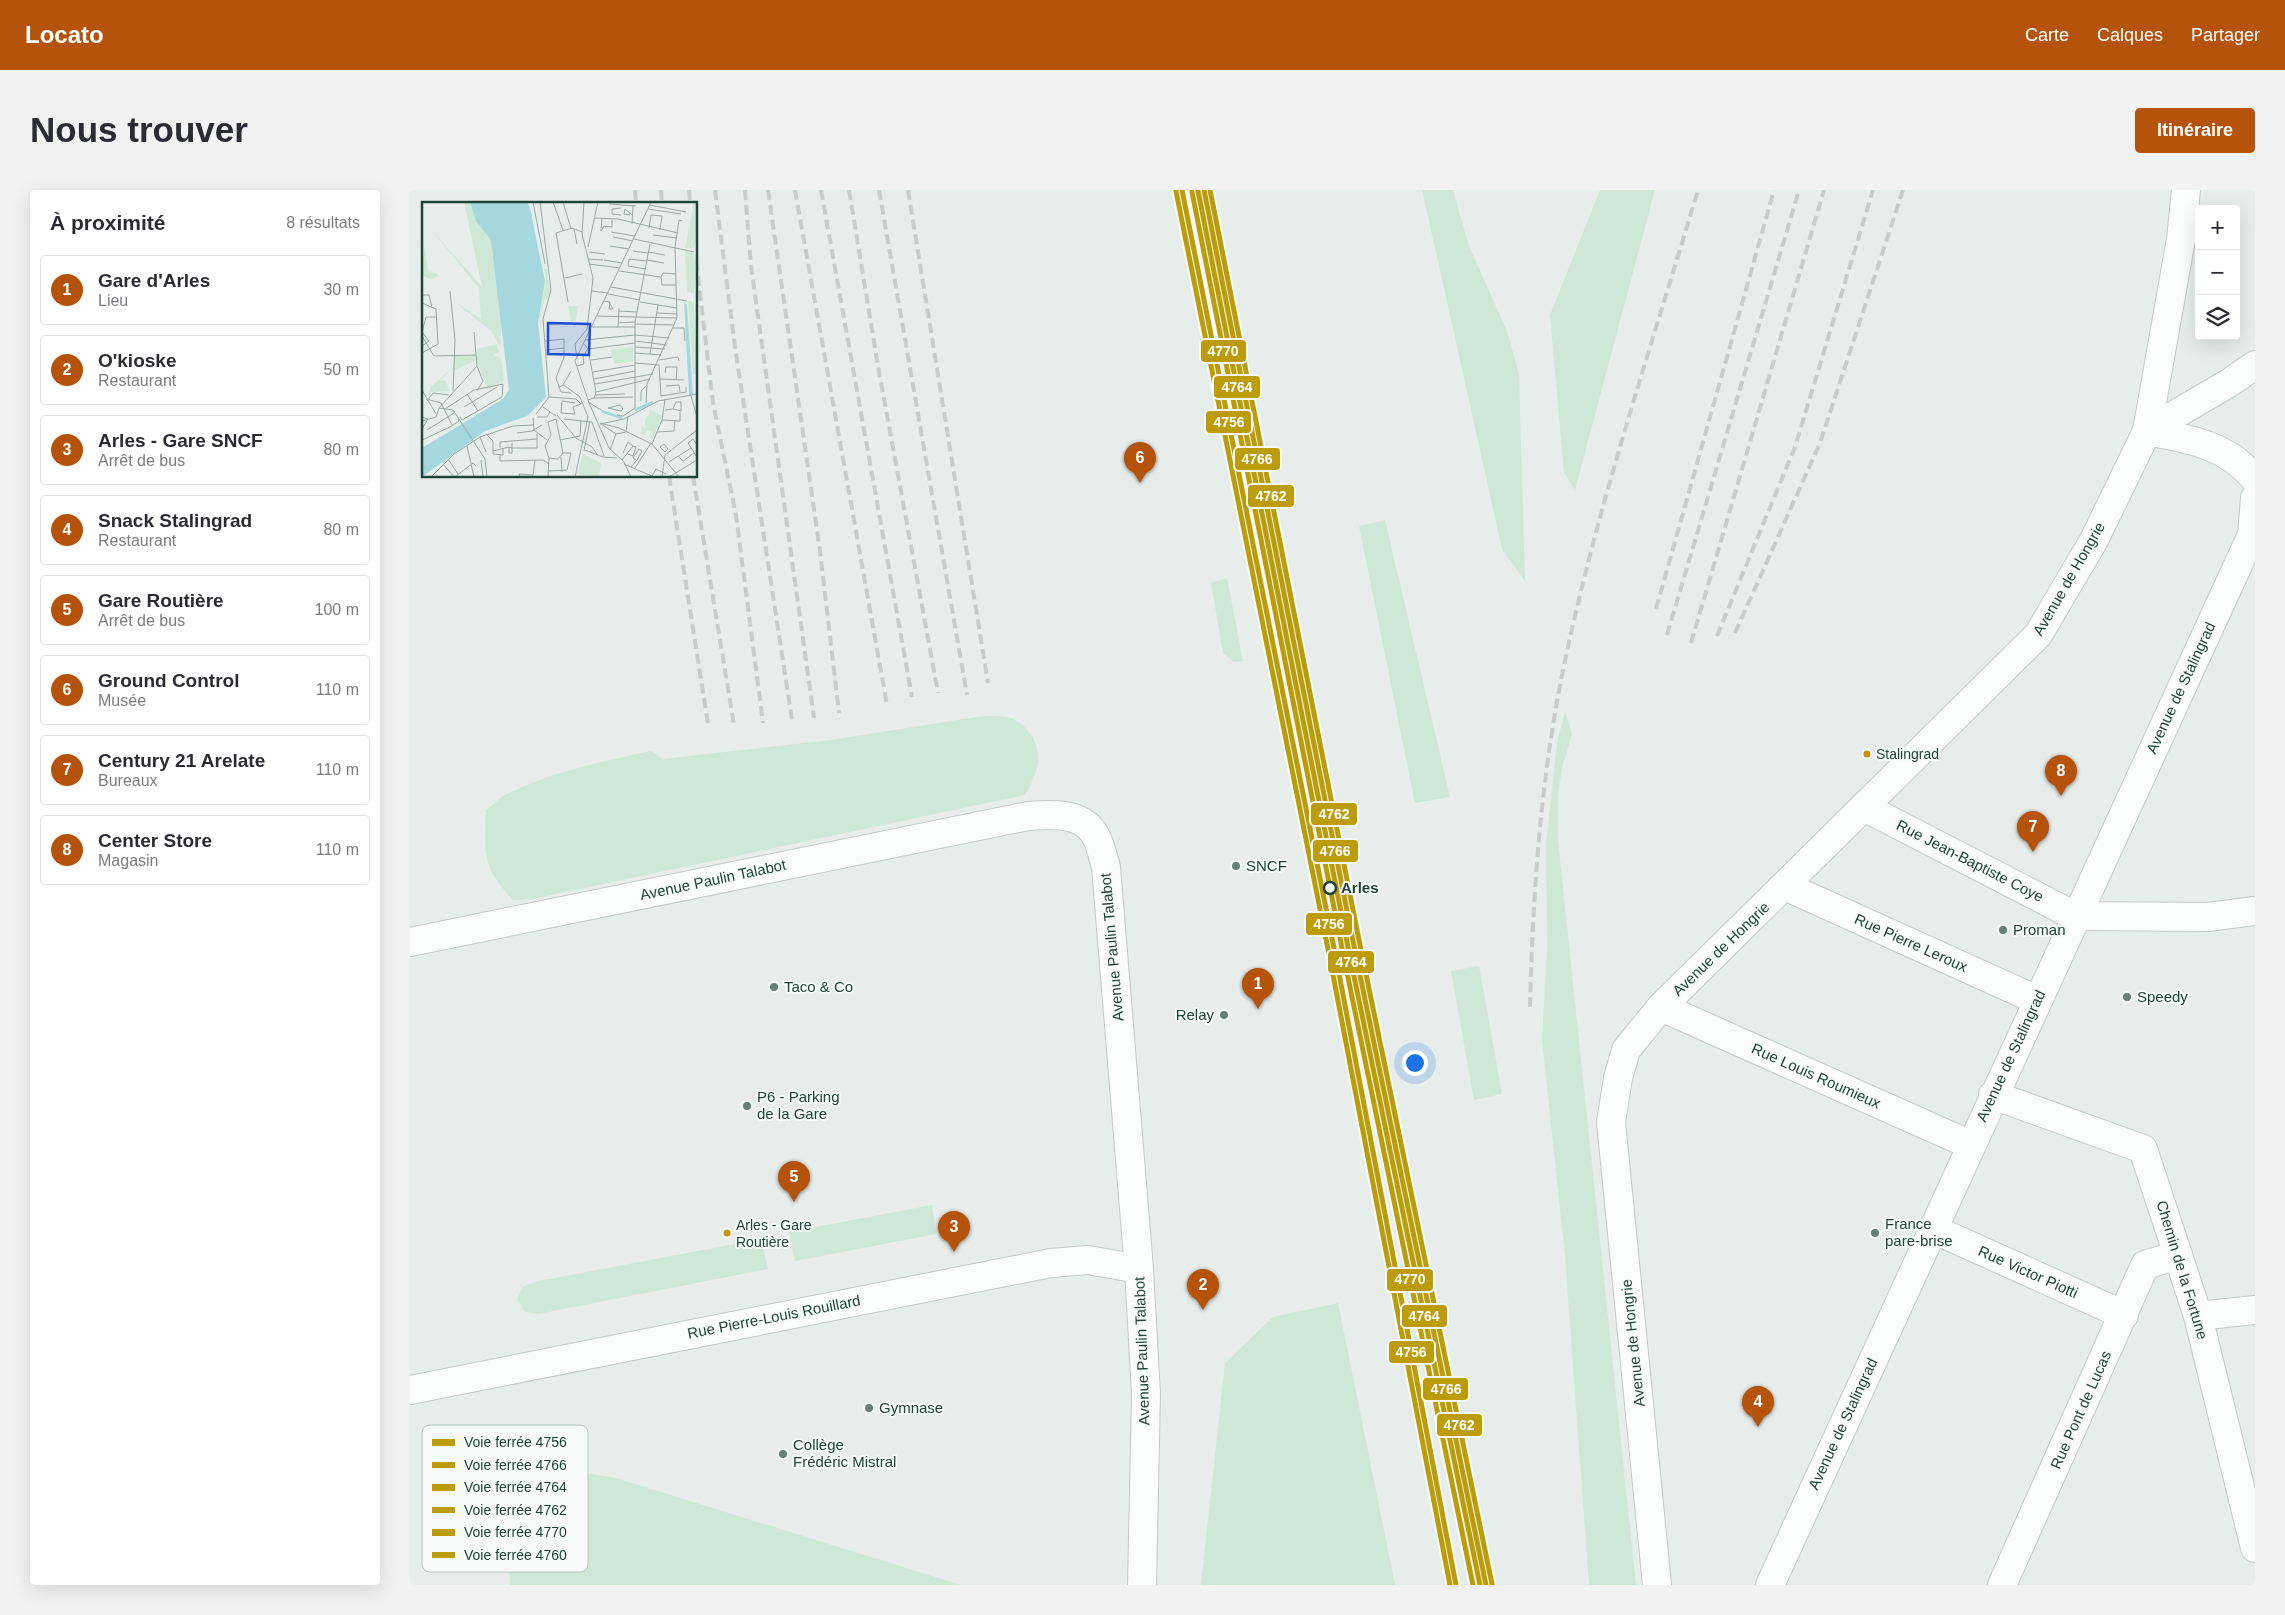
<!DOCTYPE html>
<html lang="fr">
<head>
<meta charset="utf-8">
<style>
	body { margin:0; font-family:Arial,sans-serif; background:#f2f2f3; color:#2b2b33 }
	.controls { position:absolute; right:15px; top:15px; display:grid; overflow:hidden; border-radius:5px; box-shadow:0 5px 20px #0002 }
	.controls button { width:45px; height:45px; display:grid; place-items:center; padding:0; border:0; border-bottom:1px solid #e1e1e2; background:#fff; color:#2b2b33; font:25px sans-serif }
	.you { position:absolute; left:1004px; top:872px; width:18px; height:18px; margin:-12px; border:4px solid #fff; border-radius:50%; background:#1a73e8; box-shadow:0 0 0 8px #1a73e833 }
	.badge { display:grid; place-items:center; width:32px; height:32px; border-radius:50%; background:#b45309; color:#fff; font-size:16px; font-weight:700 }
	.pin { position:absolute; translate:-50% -41px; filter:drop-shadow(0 1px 2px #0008) }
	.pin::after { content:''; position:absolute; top:26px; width:18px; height:15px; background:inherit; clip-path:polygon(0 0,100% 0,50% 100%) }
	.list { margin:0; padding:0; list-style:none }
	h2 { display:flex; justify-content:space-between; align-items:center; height:65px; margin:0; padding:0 20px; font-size:21px }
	h2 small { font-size:16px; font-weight:400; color:#7c7c81 }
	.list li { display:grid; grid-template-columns:32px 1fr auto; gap:15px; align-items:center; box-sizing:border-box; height:70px; margin:0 10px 10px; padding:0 10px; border:1px solid #e1e1e2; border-radius:5px }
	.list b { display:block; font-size:19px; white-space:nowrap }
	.list p { margin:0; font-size:16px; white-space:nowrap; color:#7c7c81 }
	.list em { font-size:16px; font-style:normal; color:#7c7c81 }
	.icon { flex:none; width:28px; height:28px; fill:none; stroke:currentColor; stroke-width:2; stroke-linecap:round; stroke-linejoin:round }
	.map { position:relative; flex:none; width:1845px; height:1395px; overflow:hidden; border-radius:5px }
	header { display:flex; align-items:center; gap:30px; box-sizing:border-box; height:70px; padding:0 25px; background:#b45309; color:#fff }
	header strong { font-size:24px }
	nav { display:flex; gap:28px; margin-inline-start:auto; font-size:18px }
	.intro { display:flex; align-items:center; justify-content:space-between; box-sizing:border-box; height:120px; padding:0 30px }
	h1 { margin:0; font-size:35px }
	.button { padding:12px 22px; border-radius:5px; background:#b45309; color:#fff; font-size:18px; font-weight:700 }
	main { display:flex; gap:30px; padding:0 30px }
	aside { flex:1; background:#fff; border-radius:5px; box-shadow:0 5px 20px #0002 }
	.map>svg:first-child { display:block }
	.green { fill:#cfe7d6 }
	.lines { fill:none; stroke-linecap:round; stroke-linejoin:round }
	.minor-casing { stroke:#c4cac7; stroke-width:30 }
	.tertiary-casing { stroke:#c4cac7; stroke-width:30 }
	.secondary-casing { stroke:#c3cbc8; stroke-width:30 }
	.minor { stroke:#fbfcfc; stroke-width:28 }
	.tertiary { stroke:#fbfcfc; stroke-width:28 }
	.secondary { stroke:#fbfcfc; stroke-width:28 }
	.rail { stroke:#c8cdcb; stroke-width:4; stroke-dasharray:10 5; stroke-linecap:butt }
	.rail-1-casing { stroke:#f6fbf9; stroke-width:9 }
	.rail-2-casing { stroke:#f6fbf9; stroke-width:9 }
	.rail-3-casing { stroke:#f6fbf9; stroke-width:9 }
	.rail-4-casing { stroke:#f6fbf9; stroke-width:9 }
	.rail-5-casing { stroke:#f6fbf9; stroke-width:9 }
	.rail-6-casing { stroke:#f6fbf9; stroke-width:9 }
	.rail-1 { stroke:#bd9c09; stroke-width:5 }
	.rail-2 { stroke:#bd9c09; stroke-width:5 }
	.rail-3 { stroke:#bd9c09; stroke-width:5 }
	.rail-4 { stroke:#bd9c09; stroke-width:5 }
	.rail-5 { stroke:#bd9c09; stroke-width:5 }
	.rail-6 { stroke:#bd9c09; stroke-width:5 }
	.bus-dot { fill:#cc920c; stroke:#f6fbf9; stroke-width:2 }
	.poi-dot { fill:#667f78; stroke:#f6fbf9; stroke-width:2 }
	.stop-dot { fill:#f6fbf9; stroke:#21443a; stroke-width:2.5 }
	.labels { text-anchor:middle; stroke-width:4; stroke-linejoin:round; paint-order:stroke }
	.bus-label { font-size:14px; fill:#21443a; stroke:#f6fbf9; text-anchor:start }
	.street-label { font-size:15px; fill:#21443a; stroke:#f6fbf9 }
	.poi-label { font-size:15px; fill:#21443a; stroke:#f6fbf9; text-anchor:start }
	.stop-label { font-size:15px; font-weight:bold; fill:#21443a; stroke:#f6fbf9; text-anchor:start }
	.inset-river { fill:none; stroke:#a4d7de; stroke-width:2.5 }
	.inset-road { fill:none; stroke:#98a9a4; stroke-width:1 }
	.view { fill:#1d4ed8; fill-opacity:0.15; stroke:#1d4ed8; stroke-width:2.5 }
	.inset-edge { fill:none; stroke:#21443a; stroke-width:2.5 }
	.key { fill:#f6fbf9; stroke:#b6c4c0; stroke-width:1 }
	.key-label { font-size:14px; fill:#21443a }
	.line-badge { stroke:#f6fbf9; stroke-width:2 }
	.badge-label { font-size:14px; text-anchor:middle; font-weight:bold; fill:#fff }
</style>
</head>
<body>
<header>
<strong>Locato</strong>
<nav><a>Carte</a><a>Calques</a><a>Partager</a></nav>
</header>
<div class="intro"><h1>Nous trouver</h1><a class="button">Itinéraire</a></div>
<main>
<aside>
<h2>À proximité<small>8 résultats</small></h2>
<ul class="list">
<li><span class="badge">1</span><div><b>Gare d'Arles</b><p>Lieu</p></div><em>30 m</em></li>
<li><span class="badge">2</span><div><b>O'kioske</b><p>Restaurant</p></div><em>50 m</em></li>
<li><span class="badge">3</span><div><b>Arles - Gare SNCF</b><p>Arrêt de bus</p></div><em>80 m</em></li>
<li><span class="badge">4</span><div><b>Snack Stalingrad</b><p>Restaurant</p></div><em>80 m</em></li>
<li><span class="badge">5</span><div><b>Gare Routière</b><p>Arrêt de bus</p></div><em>100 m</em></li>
<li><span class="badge">6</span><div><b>Ground Control</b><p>Musée</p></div><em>110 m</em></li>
<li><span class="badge">7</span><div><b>Century 21 Arelate</b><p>Bureaux</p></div><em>110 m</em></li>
<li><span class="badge">8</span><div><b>Center Store</b><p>Magasin</p></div><em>110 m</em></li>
</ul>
</aside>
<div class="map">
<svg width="1845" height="1395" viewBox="0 0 1845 1395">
	<rect width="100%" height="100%" fill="#e7edea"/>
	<g class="green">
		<polygon points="1012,0 1043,0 1059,56 1097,141 1109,184 1115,391 1092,359"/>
		<polygon points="1190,0 1245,0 1165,300 1154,282 1140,125"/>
		<polygon points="975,330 1040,607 1005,613 949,336"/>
		<polygon points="817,388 833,471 824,472 813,463 801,393"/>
		<polygon points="1155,522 1162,544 1152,578 1148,603 1148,650 1226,1395 1179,1395 1155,1066 1132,849 1137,759 1136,654 1147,553"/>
		<path d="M 573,526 C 581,526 589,526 597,527 C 615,530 631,554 628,572 C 626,584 621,595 615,605 L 122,709 L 103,710 C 72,677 74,664 76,620 C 83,615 90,607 97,604 C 142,582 193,571 241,561 L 253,569 L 421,550 Z"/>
		<polygon points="1069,776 1092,904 1064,910 1041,781"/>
		<polygon points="522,1015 526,1044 385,1071 379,1042"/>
		<polygon points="351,1049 358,1079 128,1124 114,1121 107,1109 114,1096 129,1091"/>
		<polygon points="928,1113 985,1395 791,1395 815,1173 863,1127"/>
		<path d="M 181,1284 L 206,1288 L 551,1395 L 100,1395 C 95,1329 112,1293 181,1284 Z"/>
	</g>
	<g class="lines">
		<defs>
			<g id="minor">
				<polyline points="1737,241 1819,193 1845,175"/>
				<path d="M 1737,241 C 1779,249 1816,254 1845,289"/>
				<polyline points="1842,345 1845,308"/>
				<polyline points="1454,617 1665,726 1798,727 1845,721"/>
				<polyline points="1375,696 1627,810"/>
				<path d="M 0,752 L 618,626 C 640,624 670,622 684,643 C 690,652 693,667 696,677 L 729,1079 L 678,1070 L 641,1073 L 0,1200"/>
				<polyline points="1251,817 1561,955"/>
				<polyline points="1583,905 1733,959 1788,1126 1845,1358"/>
				<polyline points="1523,1039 1714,1125"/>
				<polyline points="1788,1126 1845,1120"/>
				<polyline points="1247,1395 1201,932 1208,888 1216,860 1251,817 1628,445 1684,350 1737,241 1771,49 1776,0"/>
				<polyline points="1592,1395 1735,1075 1768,1065"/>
			</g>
			<polyline id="tertiary" points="729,1079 736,1204 732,1395"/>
			<polyline id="secondary" points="1360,1395 1845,338"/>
		</defs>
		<use href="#minor" class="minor-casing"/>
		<use href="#tertiary" class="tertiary-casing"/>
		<use href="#secondary" class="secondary-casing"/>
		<use href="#minor" class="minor"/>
		<use href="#tertiary" class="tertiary"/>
		<use href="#secondary" class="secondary"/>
		<g class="rail">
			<polyline points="225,0 226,14"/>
			<polyline points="251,0 252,14"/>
			<polyline points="279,0 280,14"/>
			<polyline points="305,0 325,157 382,530"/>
			<polyline points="335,0 341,76 404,528"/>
			<polyline points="358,0 410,361 429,523"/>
			<polyline points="385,0 477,515"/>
			<polyline points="411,0 502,507"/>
			<polyline points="439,0 468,176 528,503"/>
			<polyline points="469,0 557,505"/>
			<polyline points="498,0 578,493"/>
			<polyline points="286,71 303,213 326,325 353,533"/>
			<polyline points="259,286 298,534"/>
			<polyline points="283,286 324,535"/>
			<polyline points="1246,419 1364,0"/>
			<polyline points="1325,443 1410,253 1493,0"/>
			<polyline points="1257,445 1389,0"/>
			<polyline points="1307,446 1385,257 1463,0"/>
			<polyline points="1281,453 1414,0"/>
			<path d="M 1120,817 C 1123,700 1131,581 1156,466 C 1190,308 1242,154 1288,0"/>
		</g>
		<defs>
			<polyline id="rail-1" points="772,0 925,763 1046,1395"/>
			<polyline id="rail-2" points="794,0 945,761 1076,1395"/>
			<polyline id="rail-3" points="788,1 939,762 1070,1395"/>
			<polyline id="rail-4" points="800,0 951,760 1082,1394"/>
			<polyline id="rail-5" points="782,2 933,763 1063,1395"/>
			<polyline id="rail-6" points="766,1 919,764 1040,1395"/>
		</defs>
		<use href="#rail-1" class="rail-1-casing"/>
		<use href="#rail-2" class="rail-2-casing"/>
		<use href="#rail-3" class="rail-3-casing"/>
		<use href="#rail-4" class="rail-4-casing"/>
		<use href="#rail-5" class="rail-5-casing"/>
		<use href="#rail-6" class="rail-6-casing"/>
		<use href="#rail-1" class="rail-1"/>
		<use href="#rail-2" class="rail-2"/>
		<use href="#rail-3" class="rail-3"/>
		<use href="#rail-4" class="rail-4"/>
		<use href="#rail-5" class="rail-5"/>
		<use href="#rail-6" class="rail-6"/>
	</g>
	<g class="bus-dot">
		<circle cx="1457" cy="564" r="4.5"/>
		<circle cx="317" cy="1043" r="4.5"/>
	</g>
	<g class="poi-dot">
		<circle cx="826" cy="676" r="5"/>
		<circle cx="1593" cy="740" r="5"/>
		<circle cx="364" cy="797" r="5"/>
		<circle cx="1717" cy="807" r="5"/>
		<circle cx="814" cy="825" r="5"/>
		<circle cx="337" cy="916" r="5"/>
		<circle cx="1465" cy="1043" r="5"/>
		<circle cx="459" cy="1218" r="5"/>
		<circle cx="373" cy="1264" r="5"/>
	</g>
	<circle class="stop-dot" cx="920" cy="698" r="6"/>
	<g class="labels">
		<g class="bus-label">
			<text x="1466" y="569">Stalingrad</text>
			<text x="326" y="1040">Arles - Gare<tspan x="326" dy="17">Routière</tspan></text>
		</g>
		<g class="street-label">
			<text transform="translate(1659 389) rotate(-60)" y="5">Avenue de Hongrie</text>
			<text transform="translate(1771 498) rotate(-65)" y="5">Avenue de Stalingrad</text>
			<text transform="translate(1560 671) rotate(27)" y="5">Rue Jean-Baptiste Coye</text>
			<text transform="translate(303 690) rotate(-12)" y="5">Avenue Paulin Talabot</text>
			<text transform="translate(1501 753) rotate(24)" y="5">Rue Pierre Leroux</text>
			<text transform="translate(702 757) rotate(-95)" y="5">Avenue Paulin Talabot</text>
			<text transform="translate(1311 759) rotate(-44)" y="5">Avenue de Hongrie</text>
			<text transform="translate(1601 866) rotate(-65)" y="5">Avenue de Stalingrad</text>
			<text transform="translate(1406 886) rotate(24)" y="5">Rue Louis Roumieux</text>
			<text transform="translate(1772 1080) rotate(73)" y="5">Chemin de la Fortune</text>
			<text transform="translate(1618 1082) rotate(24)" y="5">Rue Victor Piotti</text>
			<text transform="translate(364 1127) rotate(-11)" y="5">Rue Pierre-Louis Rouillard</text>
			<text transform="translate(1223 1153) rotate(-96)" y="5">Avenue de Hongrie</text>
			<text transform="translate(732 1161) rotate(-92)" y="5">Avenue Paulin Talabot</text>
			<text transform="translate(1671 1220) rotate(-66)" y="5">Rue Pont de Lucas</text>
			<text transform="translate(1433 1234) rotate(-65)" y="5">Avenue de Stalingrad</text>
		</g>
		<g class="poi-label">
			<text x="836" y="681">SNCF</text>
			<text x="1603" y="745">Proman</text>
			<text x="374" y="802">Taco &amp; Co</text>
			<text x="1727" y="812">Speedy</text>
			<text x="804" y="830" text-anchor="end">Relay</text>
			<text x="347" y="912">P6 - Parking<tspan x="347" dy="17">de la Gare</tspan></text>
			<text x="1475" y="1039">France<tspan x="1475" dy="17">pare-brise</tspan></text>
			<text x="469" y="1223">Gymnase</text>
			<text x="383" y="1260">Collège<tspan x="383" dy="17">Frédéric Mistral</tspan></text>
		</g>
		<g class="stop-label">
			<text x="931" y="703">Arles</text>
		</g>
	</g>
	<g transform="translate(12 12)">
		<rect width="275" height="275" fill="#e7edea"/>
		<path d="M 42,0 L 48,0 L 54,19 L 69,37 L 80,113 L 78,144 L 69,129 L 33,100 L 59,117 L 57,86 L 8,26 L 60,85 ZM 272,0 L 275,0 L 275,37 L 271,46 L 263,46 ZM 2,43 L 6,68 L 10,69 L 6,70 L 15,71 L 17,76 L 15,74 L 9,78 L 0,73 ZM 263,48 L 270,49 L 274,59 L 272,91 L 265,90 ZM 122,67 L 125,67 L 128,90 L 125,99 L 123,95 L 118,116 L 120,130 L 117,115 L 124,79 ZM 266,99 L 272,100 L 275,172 L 271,172 ZM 146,104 L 156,104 L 152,128 L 153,118 L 149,120 L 151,130 ZM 75,142 L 77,150 L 71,153 L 79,156 L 82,179 L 66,187 L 54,158 L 31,169 L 32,154 L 65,153 L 55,153 L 55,147 ZM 211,145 L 211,159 L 192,162 L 189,148 ZM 30,166 L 18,179 L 23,178 L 28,189 L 9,190 L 5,196 L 9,185 ZM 227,207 L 240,214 L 231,237 L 228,236 L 231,230 L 225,228 L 223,233 L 218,231 L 221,224 L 223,227 L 223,218 L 228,211 ZM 161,252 L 179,261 L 177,275 L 156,272 Z" fill="#cfe7d6"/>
		<path d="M 48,0 L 105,0 L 108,6 L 123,79 L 116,121 L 124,195 L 105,214 L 63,229 L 0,275 L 0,246 L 81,197 L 87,188 L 69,38 L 54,19 ZM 262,99 L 265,103 L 271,193 L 267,193 Z" fill="#a4d7de"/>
		<path class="inset-river" d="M 213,208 L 231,200M 179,209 L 200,216"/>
		<path class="inset-road" d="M 111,0 L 123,62M 131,0 L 141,28M 141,0 L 149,27M 187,2 L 214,4M 228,3 L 264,10M 226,7 L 259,12M 199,13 L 190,12 L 190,7 L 199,6M 208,13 L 202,12 L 203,7 L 210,13M 173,16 L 196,17 L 256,31M 180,16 L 179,29 L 182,24 L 190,25 L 190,18M 210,22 L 211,3M 227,26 L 229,13 L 240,14 L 238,28M 152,27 L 155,42M 189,30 L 213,34M 231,33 L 255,36M 191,35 L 211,39M 212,37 L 272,50M 188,44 L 207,47M 166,45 L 176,0M 211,49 L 226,51M 167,50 L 183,52M 226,50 L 243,53M 166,57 L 181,58M 182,58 L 200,61M 225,58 L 242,61M 167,62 L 198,66M 275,64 L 275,152M 224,67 L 206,64 L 207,57 L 225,59M 197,69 L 239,75 L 241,71 L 254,72M 239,75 L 240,83 L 254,83M 143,76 L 160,72M 189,85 L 265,99M 28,89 L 33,138 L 31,189M 170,89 L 186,91M 186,92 L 218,98M 0,93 L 7,93 L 10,106M 182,99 L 188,100 L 187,107 L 191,107 L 188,102M 146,100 L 134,31 L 150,26 L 160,30M 218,100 L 255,106M 0,101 L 14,107 L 16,142 L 0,151M 197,109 L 215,110M 235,111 L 255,112M 175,114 L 255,116M 196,121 L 213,120M 213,122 L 252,123M 170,125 L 213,125M 196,125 L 197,106M 251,126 L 262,126 L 263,139M 52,130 L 55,164 L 61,179 L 55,189M 0,134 L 12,154 L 54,153M 163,138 L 213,133 L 247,136M 123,139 L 142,137 L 142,155 L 134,176 L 137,185M 213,139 L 245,143M 162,142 L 166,147 L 174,190 L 172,196 L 166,198M 0,144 L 7,139 L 0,130 L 4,115 L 14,115M 213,145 L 243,147M 166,147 L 213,141M 124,148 L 142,146M 213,151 L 239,153M 228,152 L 236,103M 155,157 L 153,142 L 165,127 L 171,76 L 160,32 L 162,0M 169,158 L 190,155M 237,158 L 256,155 L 257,159M 153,159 L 167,201 L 187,246 L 202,260 L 209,275M 153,159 L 229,0M 213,161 L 237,163 L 239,194 L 264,190 L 264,185M 155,164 L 162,162 L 161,155 L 166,146M 171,170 L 213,163M 243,171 L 244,165 L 255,165 L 254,178M 172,177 L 213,169M 237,177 L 262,178M 173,182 L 231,172M 141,183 L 149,169M 244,184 L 257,183 L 258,190M 0,188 L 14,212M 174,190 L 228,177M 149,191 L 139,190 L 137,185 L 142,183 L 158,195 L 166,215 L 153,275M 45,192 L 56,209M 173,193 L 203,192M 269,194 L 275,215M 127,195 L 154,197 L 159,202M 172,196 L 211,195M 4,197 L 19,201 L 30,223M 5,199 L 11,191 L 27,193M 219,199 L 219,189 L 224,184M 166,200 L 179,208M 224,201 L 225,182 L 255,116 L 253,45 L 257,18 L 260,19M 198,203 L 201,207 L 199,209 L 186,206 ZM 42,205 L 75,185M 121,205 L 134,214M 17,206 L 55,164M 213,206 L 213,120 L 228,42M 23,207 L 52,188 L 81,182M 243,208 L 251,207 L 254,200 L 259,200 L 259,209 L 251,207M 114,212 L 127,195 L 121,117 L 129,88 L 118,0M 153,212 L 139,211 L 140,199 L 153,201M 153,212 L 151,205 L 161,201M 135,213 L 154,236 L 170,245 L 175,252M 195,213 L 201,214 L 213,206M 0,215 L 6,217 L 0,227M 38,215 L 40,218 L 80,195 L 81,182M 115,215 L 125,215 L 128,210M 111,216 L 112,228 L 125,238M 142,217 L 170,220 L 182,254M 240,218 L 243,197M 0,219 L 14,215 L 17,206 L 31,208 L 63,257 L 65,275M 178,221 L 197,226 L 230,242 L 257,275M 178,222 L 202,217 L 236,199 L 275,192M 179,222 L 194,232 L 204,230M 91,224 L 111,223M 5,228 L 32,211M 204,230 L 206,214M 235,230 L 252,229 L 253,218M 95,231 L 110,229 L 120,223M 64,232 L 71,239 L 71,252 L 81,253 L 81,246M 129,233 L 126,220 L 134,217M 58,235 L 64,250M 0,238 L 28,225 L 37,219 L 36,217M 138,238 L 158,234 L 159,218M 90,241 L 90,246 L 115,246 L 115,232M 230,242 L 240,218 L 258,219 L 258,210M 275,243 L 271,237 L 266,241 L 275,255M 45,244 L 52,275M 87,245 L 90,246 L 90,251 L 87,251 ZM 78,246 L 78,240 L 115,237M 163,248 L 181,255 L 195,256M 188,248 L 194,232M 71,249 L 87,245M 162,249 L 168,219M 243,250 L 246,247 L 242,242 L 238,245 L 243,250M 201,251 L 206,240 L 211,244M 78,253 L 78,259 L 121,258 L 127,262M 243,253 L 275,228M 256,254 L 261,259 L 272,251M 139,255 L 140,270M 127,256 L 136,257 L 141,251 L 134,217M 26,257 L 36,272M 59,258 L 61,275M 200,258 L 211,244 L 214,245 L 211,254 L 206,252M 247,260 L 269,246M 21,262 L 32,275M 202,262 L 232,275M 209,265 L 215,258 L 220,249 L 217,247 L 211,256 L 214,258M 213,266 L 229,241M 127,269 L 145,268 L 149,251 L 141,251M 126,274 L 127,256 L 123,244 L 129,233M 230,274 L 234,267 L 244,272M 9,275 L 32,252 L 58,235 L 91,224M 33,275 L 51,261 L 54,264M 98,275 L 97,272 L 111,273 L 113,258M 240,275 L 243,253M 247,275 L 275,258"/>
		<path class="view" d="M 126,121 L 168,122 L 167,153 L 126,152 Z"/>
		<rect width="275" height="275" class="inset-edge"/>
	</g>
	<rect x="12" y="1235" width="166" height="147" rx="8" class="key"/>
	<rect x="22" y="1249" width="23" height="7" fill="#bd9c09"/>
	<rect x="22" y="1272" width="23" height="6" fill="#bd9c09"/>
	<rect x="22" y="1294" width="23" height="7" fill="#bd9c09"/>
	<rect x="22" y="1317" width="23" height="6" fill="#bd9c09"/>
	<rect x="22" y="1339" width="23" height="7" fill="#bd9c09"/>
	<rect x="22" y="1362" width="23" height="6" fill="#bd9c09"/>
	<g class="key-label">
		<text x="54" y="1257">Voie ferrée 4756</text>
		<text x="54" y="1280">Voie ferrée 4766</text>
		<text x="54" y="1302">Voie ferrée 4764</text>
		<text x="54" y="1325">Voie ferrée 4762</text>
		<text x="54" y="1347">Voie ferrée 4770</text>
		<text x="54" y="1370">Voie ferrée 4760</text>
	</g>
	<g class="line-badge">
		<rect x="790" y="149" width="47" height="24" rx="5" fill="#bd9c09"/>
		<rect x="803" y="185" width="48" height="24" rx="5" fill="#bd9c09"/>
		<rect x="795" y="220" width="47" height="24" rx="5" fill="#bd9c09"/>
		<rect x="824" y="257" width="47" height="24" rx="5" fill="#bd9c09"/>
		<rect x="837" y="294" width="48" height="24" rx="5" fill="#bd9c09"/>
		<rect x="900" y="612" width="48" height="24" rx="5" fill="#bd9c09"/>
		<rect x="902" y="649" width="47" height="24" rx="5" fill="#bd9c09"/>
		<rect x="895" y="722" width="48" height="24" rx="5" fill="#bd9c09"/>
		<rect x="917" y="760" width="48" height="24" rx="5" fill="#bd9c09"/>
		<rect x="976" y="1078" width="48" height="24" rx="5" fill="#bd9c09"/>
		<rect x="991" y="1114" width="47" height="24" rx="5" fill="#bd9c09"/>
		<rect x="978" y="1150" width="47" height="24" rx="5" fill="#bd9c09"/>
		<rect x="1012" y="1187" width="47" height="24" rx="5" fill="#bd9c09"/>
		<rect x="1026" y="1223" width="47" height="24" rx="5" fill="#bd9c09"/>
	</g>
	<g class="badge-label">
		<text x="813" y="166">4770</text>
		<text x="827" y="202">4764</text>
		<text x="819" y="237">4756</text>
		<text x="847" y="274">4766</text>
		<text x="861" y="311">4762</text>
		<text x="924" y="629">4762</text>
		<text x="925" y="666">4766</text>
		<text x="919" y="739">4756</text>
		<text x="941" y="777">4764</text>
		<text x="1000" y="1094">4770</text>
		<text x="1014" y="1131">4764</text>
		<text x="1001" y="1167">4756</text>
		<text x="1036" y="1204">4766</text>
		<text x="1049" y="1240">4762</text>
	</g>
</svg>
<div class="controls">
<button>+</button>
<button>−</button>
<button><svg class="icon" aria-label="layers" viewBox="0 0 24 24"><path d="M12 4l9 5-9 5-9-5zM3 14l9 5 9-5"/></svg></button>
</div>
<div class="you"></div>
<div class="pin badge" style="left:848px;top:819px">1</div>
<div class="pin badge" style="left:793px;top:1120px">2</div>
<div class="pin badge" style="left:544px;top:1062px">3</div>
<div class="pin badge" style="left:1348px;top:1237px">4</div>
<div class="pin badge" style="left:384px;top:1012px">5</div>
<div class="pin badge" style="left:730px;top:293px">6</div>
<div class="pin badge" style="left:1623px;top:662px">7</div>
<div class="pin badge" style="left:1651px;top:606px">8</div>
</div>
</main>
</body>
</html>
